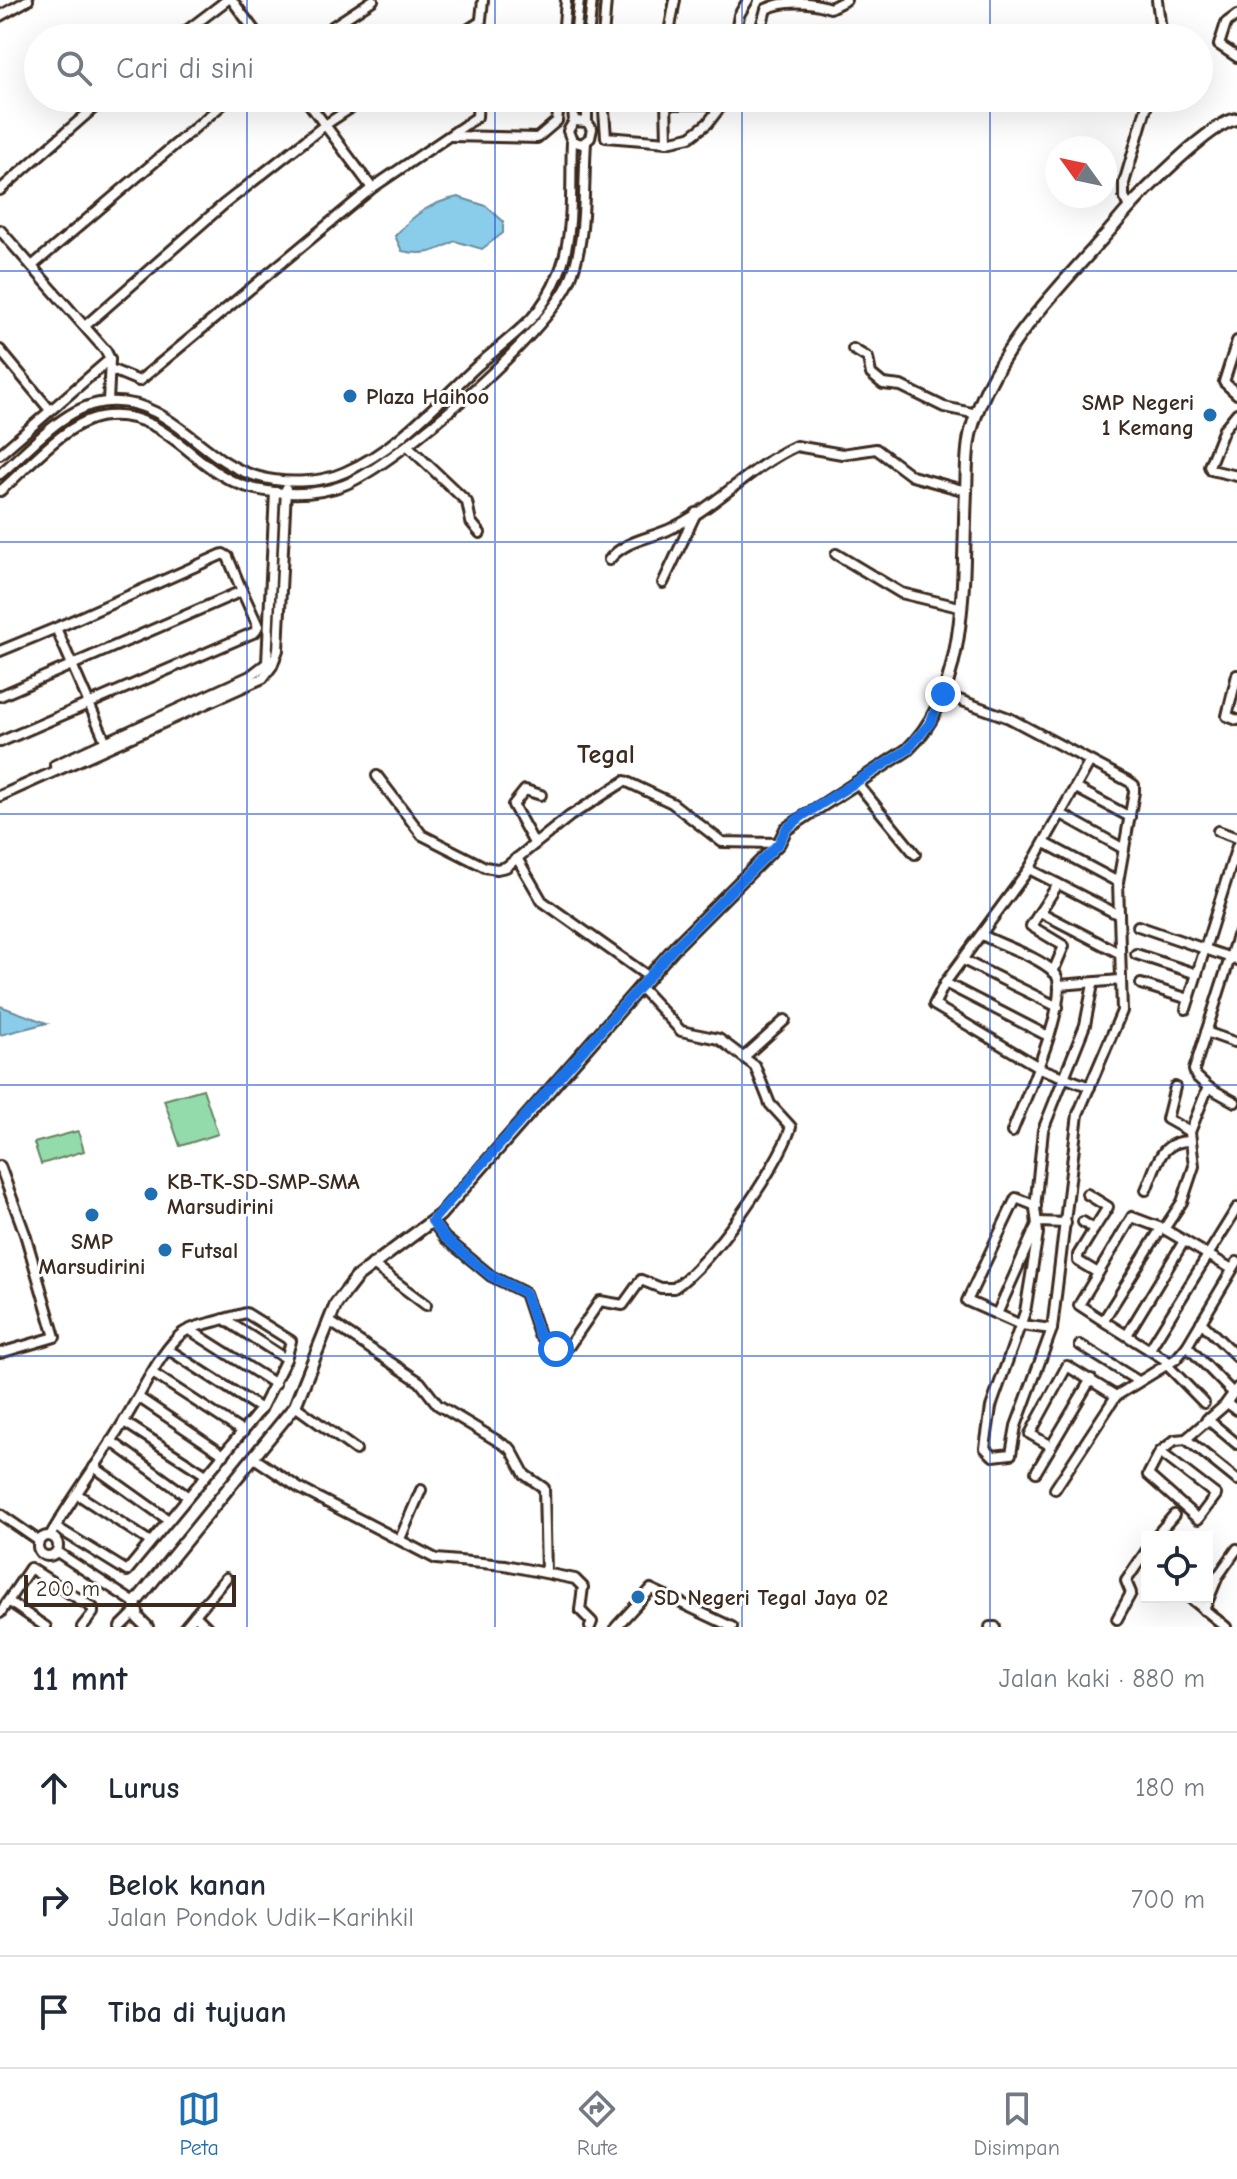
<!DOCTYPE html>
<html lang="id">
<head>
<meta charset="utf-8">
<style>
	body { margin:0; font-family:"Comic Neue",sans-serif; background:#f2f2f3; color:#1f2937 }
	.controls { position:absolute; right:24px; bottom:24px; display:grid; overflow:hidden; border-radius:0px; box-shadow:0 8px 32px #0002 }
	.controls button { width:72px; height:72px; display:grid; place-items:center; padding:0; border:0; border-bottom:2px solid #e0e1e3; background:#fff; color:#1f2937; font:40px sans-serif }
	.compass { position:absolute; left:1045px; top:136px; width:72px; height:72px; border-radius:50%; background:#fff; box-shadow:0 8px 32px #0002; rotate:303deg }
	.scale { position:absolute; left:24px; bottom:20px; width:212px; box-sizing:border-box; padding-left:8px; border:4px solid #3b2a1e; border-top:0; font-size:22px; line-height:28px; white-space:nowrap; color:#3b2a1e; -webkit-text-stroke:6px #fff; paint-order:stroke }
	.stop { position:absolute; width:24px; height:24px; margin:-18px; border:6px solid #1a73e8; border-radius:50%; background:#fff }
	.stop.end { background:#1a73e8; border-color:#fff; box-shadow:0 2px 8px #0008 }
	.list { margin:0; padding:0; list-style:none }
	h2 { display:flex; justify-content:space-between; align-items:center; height:104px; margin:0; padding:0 32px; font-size:34px }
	h2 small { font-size:26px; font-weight:400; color:#747a83 }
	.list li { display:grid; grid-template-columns:52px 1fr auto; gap:24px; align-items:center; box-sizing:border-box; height:112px; padding:0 32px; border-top:2px solid #e0e1e3 }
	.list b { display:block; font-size:30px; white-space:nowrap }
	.list p { margin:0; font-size:26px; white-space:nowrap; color:#747a83 }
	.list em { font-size:26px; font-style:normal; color:#747a83 }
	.icon { flex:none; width:44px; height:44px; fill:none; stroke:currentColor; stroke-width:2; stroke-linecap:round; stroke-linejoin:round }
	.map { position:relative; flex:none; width:1237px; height:1627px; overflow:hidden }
	.search { position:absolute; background:#fff; box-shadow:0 8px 32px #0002; left:24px; right:24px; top:24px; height:88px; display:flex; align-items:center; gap:20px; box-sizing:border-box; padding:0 28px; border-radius:44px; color:#747a83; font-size:30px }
	.sheet { height:440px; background:#fff }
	nav { display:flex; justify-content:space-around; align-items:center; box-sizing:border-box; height:112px; border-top:2px solid #e0e1e3; background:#fff; font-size:22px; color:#747a83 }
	nav a { display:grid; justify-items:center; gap:4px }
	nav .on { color:#1f6fb2 }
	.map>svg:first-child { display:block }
	.green { fill:#93dbaa; stroke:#678264; stroke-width:2 }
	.water { fill:#89cdeb; stroke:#6a8c99; stroke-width:2 }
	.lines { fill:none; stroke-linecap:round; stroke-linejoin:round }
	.minor-casing { stroke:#3b2a1e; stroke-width:14 }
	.tertiary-casing { stroke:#3b2a1e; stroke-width:16 }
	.minor { stroke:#fff; stroke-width:8 }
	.tertiary { stroke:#fff; stroke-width:10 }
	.route { stroke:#1a73e8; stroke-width:10 }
	.grid { fill:none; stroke:#1d4ed8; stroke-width:2; stroke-opacity:0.55 }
	.poi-dot { fill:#1f6fb2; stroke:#fff; stroke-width:3 }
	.labels { text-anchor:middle; stroke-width:6; stroke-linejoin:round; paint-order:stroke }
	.poi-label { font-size:22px; font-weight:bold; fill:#3b2a1e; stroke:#fff; text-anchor:start }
	.quarter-label { font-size:26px; font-weight:bold; fill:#3b2a1e; stroke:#fff }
</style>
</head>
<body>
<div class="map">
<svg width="1237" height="1627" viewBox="0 0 1237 1627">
	<rect width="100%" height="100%" fill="#fff"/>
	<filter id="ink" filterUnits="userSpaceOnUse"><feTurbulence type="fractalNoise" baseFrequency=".0125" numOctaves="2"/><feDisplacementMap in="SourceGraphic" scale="16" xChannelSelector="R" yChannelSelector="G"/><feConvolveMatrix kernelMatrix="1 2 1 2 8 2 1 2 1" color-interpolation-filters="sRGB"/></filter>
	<g filter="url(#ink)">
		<g class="green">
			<polygon points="203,1089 218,1134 180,1146 164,1100"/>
			<polygon points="78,1131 84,1151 41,1164 34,1143"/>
		</g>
		<g class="water">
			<path d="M 458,197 L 486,206 L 503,221 L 503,233 L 482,249 L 455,241 C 436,252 424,256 402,251 L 395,236 C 414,214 430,203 458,197 Z"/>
			<polygon points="0,1006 47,1023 0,1035"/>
		</g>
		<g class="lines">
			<defs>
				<g id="minor">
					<polyline points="232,0 260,38"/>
					<polyline points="1157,0 1162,38"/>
					<polyline points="1237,15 1226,23 1219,45 1237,57"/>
					<polyline points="0,16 28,0"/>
					<polyline points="177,38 227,0"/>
					<polyline points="315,38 373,0"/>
					<polyline points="455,38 480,22"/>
					<polyline points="479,38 483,0"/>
					<polyline points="563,38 566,0"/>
					<polyline points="575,38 579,0"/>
					<polyline points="588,38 592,0"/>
					<polyline points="603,38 606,0"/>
					<polyline points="668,38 675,0"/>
					<polyline points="735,38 739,15 748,0"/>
					<path d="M 758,38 L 766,9 C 784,0 810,1 830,8 L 846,0"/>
					<polyline points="366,98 325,125 372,188"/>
					<polyline points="572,98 574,121"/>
					<polyline points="603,98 606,137 667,142 690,137 708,123 727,98"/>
					<polyline points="666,98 667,142"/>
					<polyline points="666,104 722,104"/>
					<polyline points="587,122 587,98"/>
					<polyline points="451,136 537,138 557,121 560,98"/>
					<polyline points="0,190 105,98"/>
					<polyline points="1129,208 1124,196 1124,183 1149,98"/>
					<polyline points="0,230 106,351 110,359 108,402"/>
					<polyline points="32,266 230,98"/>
					<polyline points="85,326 223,205 325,125 305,98"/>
					<polyline points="1237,341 1224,382 1237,394"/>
					<polyline points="853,349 868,358 871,374 883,384 901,386 944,407 977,414"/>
					<polyline points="0,350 50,410"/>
					<polyline points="110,369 139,381 372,188 477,117 478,98"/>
					<polyline points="1237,413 1224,429 1209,466 1211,470 1237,476"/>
					<polyline points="408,446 467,502 471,522 480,533"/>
					<polyline points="0,454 110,359"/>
					<path d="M 0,474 C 31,448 66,404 108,402 C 171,398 200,460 256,476 C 282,484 319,484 345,472 C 397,449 435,405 476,367 C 494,351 514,336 531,319 C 543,306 552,290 559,273 C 575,234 570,183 572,141 L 568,131 L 574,121 L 587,122 L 592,129 L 590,138 L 582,144 L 572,141"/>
					<path d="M 0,491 C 30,466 67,419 107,416 C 169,410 197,477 255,489 C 285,495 315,496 344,485 C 397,464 549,332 570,280 C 587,239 583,186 586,142"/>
					<polyline points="836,554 901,593 959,607"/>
					<path d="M 609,560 C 624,541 647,539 668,530 C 714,509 750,467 796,446 L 842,454 L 876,449 L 912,476 L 966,491"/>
					<polyline points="663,583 696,513"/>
					<polyline points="56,628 223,554 228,557 242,591"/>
					<polyline points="0,651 56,628 108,747"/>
					<polyline points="1237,675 1227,716 1237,720"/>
					<polyline points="943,694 1009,718 1128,781 1134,785 1134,792 1118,882 1122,1011 1078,1114 1052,1329 1016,1426 1011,1454 993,1456 985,1448 991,1407 1025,1312 1038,1233 1035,1208 1043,1130 1085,1025 1093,984"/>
					<polyline points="0,696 242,591 258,626 255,632 0,742"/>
					<polyline points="1089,763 1029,869 945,983 934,1005 1042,1069 1090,1087"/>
					<polyline points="55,765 250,676 267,663 275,492"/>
					<polyline points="377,776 422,835 485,867 497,869 506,867 570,816 625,781 672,803 722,842 778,843"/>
					<polyline points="856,782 915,854"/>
					<polyline points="1076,788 1130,817"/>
					<polyline points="0,796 263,678 272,666 278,650 286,489"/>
					<polyline points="1063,815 1124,849"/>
					<polyline points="1218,831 1237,838"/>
					<polyline points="534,843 513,805 525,790 541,795"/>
					<polyline points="1045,843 1118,882"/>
					<polyline points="517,858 542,901 649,977"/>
					<polyline points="1029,869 1119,915"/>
					<polyline points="1040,912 1119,953"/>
					<polyline points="1138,926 1237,960"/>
					<path d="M 982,935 C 1003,946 1037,956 1054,972 C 1075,993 1022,1105 1012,1132"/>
					<polyline points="1136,954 1197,974"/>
					<polyline points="963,960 1058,1007"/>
					<polyline points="1053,972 1064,946 1031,926 1058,884"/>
					<polyline points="945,983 1048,1036"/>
					<polyline points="1141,984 1189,999"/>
					<polyline points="1060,985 1120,980"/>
					<polyline points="1186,1009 1237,846"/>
					<polyline points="1206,1032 1234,1042"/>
					<polyline points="744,1057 785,1020"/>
					<polyline points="1175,1087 1167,1119 1190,1132"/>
					<polyline points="1208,1087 1235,1102"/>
					<polyline points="0,1166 25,1234 55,1337 0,1353"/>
					<path d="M 1146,1190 C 1157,1165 1159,1141 1190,1141"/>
					<polyline points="1087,1194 1108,1207 1094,1229"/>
					<polyline points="1036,1206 1016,1198 967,1301 1021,1325 1052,1329"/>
					<path d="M 432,1221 L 445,1238 L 491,1276 L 525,1293 L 539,1335 L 559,1350 L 569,1346 L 600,1301 L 623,1305 L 641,1280 L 661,1288 L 674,1288 C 710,1264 778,1168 791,1127 L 770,1104 L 755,1066 L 719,1039 L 681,1031 L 640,987"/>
					<polyline points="1083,1222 1094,1229 1078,1255 1078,1261 1098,1273"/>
					<polyline points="1164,1229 1232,1269"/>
					<polyline points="1160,1230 1105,1318 1105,1322 1169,1362"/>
					<polyline points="372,1264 426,1305"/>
					<polyline points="997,1314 1038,1222 1066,1223"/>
					<polyline points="224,1319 246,1313 291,1341 286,1359"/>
					<polyline points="329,1321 420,1382 438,1405 511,1449 525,1475 544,1488 546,1572"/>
					<polyline points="1105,1322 1079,1305 1132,1217 1164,1229 1182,1202 1194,1166 1190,1132 1208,1087 1196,1076 1194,1070 1237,936"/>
					<polyline points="1201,1322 1237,1357"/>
					<polyline points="190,1330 275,1384"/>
					<polyline points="1127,1335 1184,1241"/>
					<polyline points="1080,1345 1138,1381"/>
					<polyline points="1150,1349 1237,1208"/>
					<polyline points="169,1350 261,1409"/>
					<polyline points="1166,1364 1204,1403"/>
					<polyline points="154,1374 243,1432"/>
					<polyline points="1233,1393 1187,1346 1237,1262"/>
					<polyline points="138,1397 224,1455"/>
					<polyline points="1227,1403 1237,1410"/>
					<polyline points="295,1406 356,1450"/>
					<polyline points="1207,1419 1237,1444"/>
					<polyline points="124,1422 206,1475"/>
					<polyline points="1186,1439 1237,1480"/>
					<polyline points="111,1441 187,1496"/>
					<polyline points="1051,1446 1030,1434 1067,1366 1116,1396"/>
					<polyline points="1160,1452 1216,1495 1198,1519 1148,1475 1160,1452 1175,1440 1186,1439 1224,1406 1237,1388"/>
					<polyline points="254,1458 299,1488 436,1559 505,1565 575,1579 583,1587 580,1610 592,1622 590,1627"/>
					<polyline points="94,1467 167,1519"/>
					<polyline points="1036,1472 1091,1379"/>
					<polyline points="1055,1489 1116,1396 1176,1359 1187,1346"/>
					<polyline points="77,1494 149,1541"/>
					<polyline points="0,1514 39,1541"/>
					<circle cx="48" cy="1546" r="10"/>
					<path d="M 50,1536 C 73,1496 101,1460 124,1421 C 141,1394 156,1359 178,1337 C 188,1326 210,1324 224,1319 L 286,1359 L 261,1409 L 127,1571 L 56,1527"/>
					<polyline points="1155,1537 1174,1515"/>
					<polyline points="400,1539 421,1490"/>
					<polyline points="57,1552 135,1603"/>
					<polyline points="1189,1597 1226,1627"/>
					<polyline points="8,1601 46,1627"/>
					<polyline points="1204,1610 1218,1576 1237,1549"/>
					<polyline points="0,1613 30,1568 93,1608 93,1613 82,1627"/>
					<polyline points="195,1615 207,1627"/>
					<polyline points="1117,1619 1131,1593 1126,1581 1147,1550"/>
					<polyline points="120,1627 135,1612"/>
					<polyline points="185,1627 226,1578"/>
					<polyline points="616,1627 651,1589 732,1627"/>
					<polyline points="990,1627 995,1627"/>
				</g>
				<path id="tertiary" d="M 147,1627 L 138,1618 L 135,1603 L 295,1406 L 336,1304 L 357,1277 L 440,1215 L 676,946 L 779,843 L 786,829 L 907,750 C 971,689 962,573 966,491 C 967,472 966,450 971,431 C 994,345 1068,281 1123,215 C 1142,193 1211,122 1237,119"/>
			</defs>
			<use href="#minor" class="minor-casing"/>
			<use href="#tertiary" class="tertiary-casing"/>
			<use href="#minor" class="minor"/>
			<use href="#tertiary" class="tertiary"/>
		</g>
	</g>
	<g class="lines" filter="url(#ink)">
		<polyline class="route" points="556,1349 539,1335 525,1293 491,1276 445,1238 432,1221 676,946 779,843 786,829 802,816 907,750 930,723 943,694"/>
	</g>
	<path class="grid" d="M 247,0 L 247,38M 495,0 L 495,38M 742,0 L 742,38M 990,0 L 990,38M 247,98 L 247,1627M 495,98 L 495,1627M 742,98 L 742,1627M 990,98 L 990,1627M 0,271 L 1237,271M 0,542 L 1237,542M 0,814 L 1237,814M 0,1085 L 1237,1085M 0,1356 L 1237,1356"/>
	<g class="poi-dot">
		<circle cx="350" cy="396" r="8"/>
		<circle cx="1210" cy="415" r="8"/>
		<circle cx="151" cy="1194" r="8"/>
		<circle cx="92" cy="1215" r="8"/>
		<circle cx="165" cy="1250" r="8"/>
		<circle cx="638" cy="1597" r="8"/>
	</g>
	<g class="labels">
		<g class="poi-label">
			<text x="366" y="404">Plaza Haihoo</text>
			<text x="1194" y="410" text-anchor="end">SMP Negeri<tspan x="1194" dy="25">1 Kemang</tspan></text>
			<text x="167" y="1189">KB-TK-SD-SMP-SMA<tspan x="167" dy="25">Marsudirini</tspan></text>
			<text x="92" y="1249" text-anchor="middle">SMP<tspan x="92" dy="25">Marsudirini</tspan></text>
			<text x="181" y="1258">Futsal</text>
			<text x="654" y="1605">SD Negeri Tegal Jaya 02</text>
		</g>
		<g class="quarter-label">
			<text x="606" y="763">Tegal</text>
		</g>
	</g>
</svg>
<div class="controls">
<button><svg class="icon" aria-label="locate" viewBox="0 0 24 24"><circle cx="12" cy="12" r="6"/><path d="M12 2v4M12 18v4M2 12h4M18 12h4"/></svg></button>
</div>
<svg class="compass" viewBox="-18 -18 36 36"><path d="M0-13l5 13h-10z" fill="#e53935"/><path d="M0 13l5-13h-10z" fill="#747a83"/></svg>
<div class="scale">200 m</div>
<div class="stop" style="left:556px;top:1349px"></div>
<div class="stop end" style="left:943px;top:694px"></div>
<div class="search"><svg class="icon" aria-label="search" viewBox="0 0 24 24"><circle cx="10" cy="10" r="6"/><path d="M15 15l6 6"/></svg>Cari di sini</div>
</div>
<section class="sheet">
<h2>11 mnt<small>Jalan kaki · 880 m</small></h2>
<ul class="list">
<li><svg class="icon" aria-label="ahead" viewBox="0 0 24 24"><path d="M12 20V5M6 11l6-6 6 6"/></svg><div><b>Lurus</b></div><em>180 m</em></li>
<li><svg class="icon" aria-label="right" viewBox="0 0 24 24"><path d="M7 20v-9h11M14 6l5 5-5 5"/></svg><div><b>Belok kanan</b><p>Jalan Pondok Udik–Karihkil</p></div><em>700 m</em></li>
<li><svg class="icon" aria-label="arrive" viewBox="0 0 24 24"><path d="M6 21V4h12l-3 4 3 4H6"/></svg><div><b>Tiba di tujuan</b></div></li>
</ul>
</section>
<nav>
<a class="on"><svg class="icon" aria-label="map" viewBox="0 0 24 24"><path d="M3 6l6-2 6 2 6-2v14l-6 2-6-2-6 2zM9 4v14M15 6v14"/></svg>Peta</a>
<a><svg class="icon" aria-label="directions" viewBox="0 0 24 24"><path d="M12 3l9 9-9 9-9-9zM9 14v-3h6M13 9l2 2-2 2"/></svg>Rute</a>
<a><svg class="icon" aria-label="saved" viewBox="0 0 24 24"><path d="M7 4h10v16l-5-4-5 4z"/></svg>Disimpan</a>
</nav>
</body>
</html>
